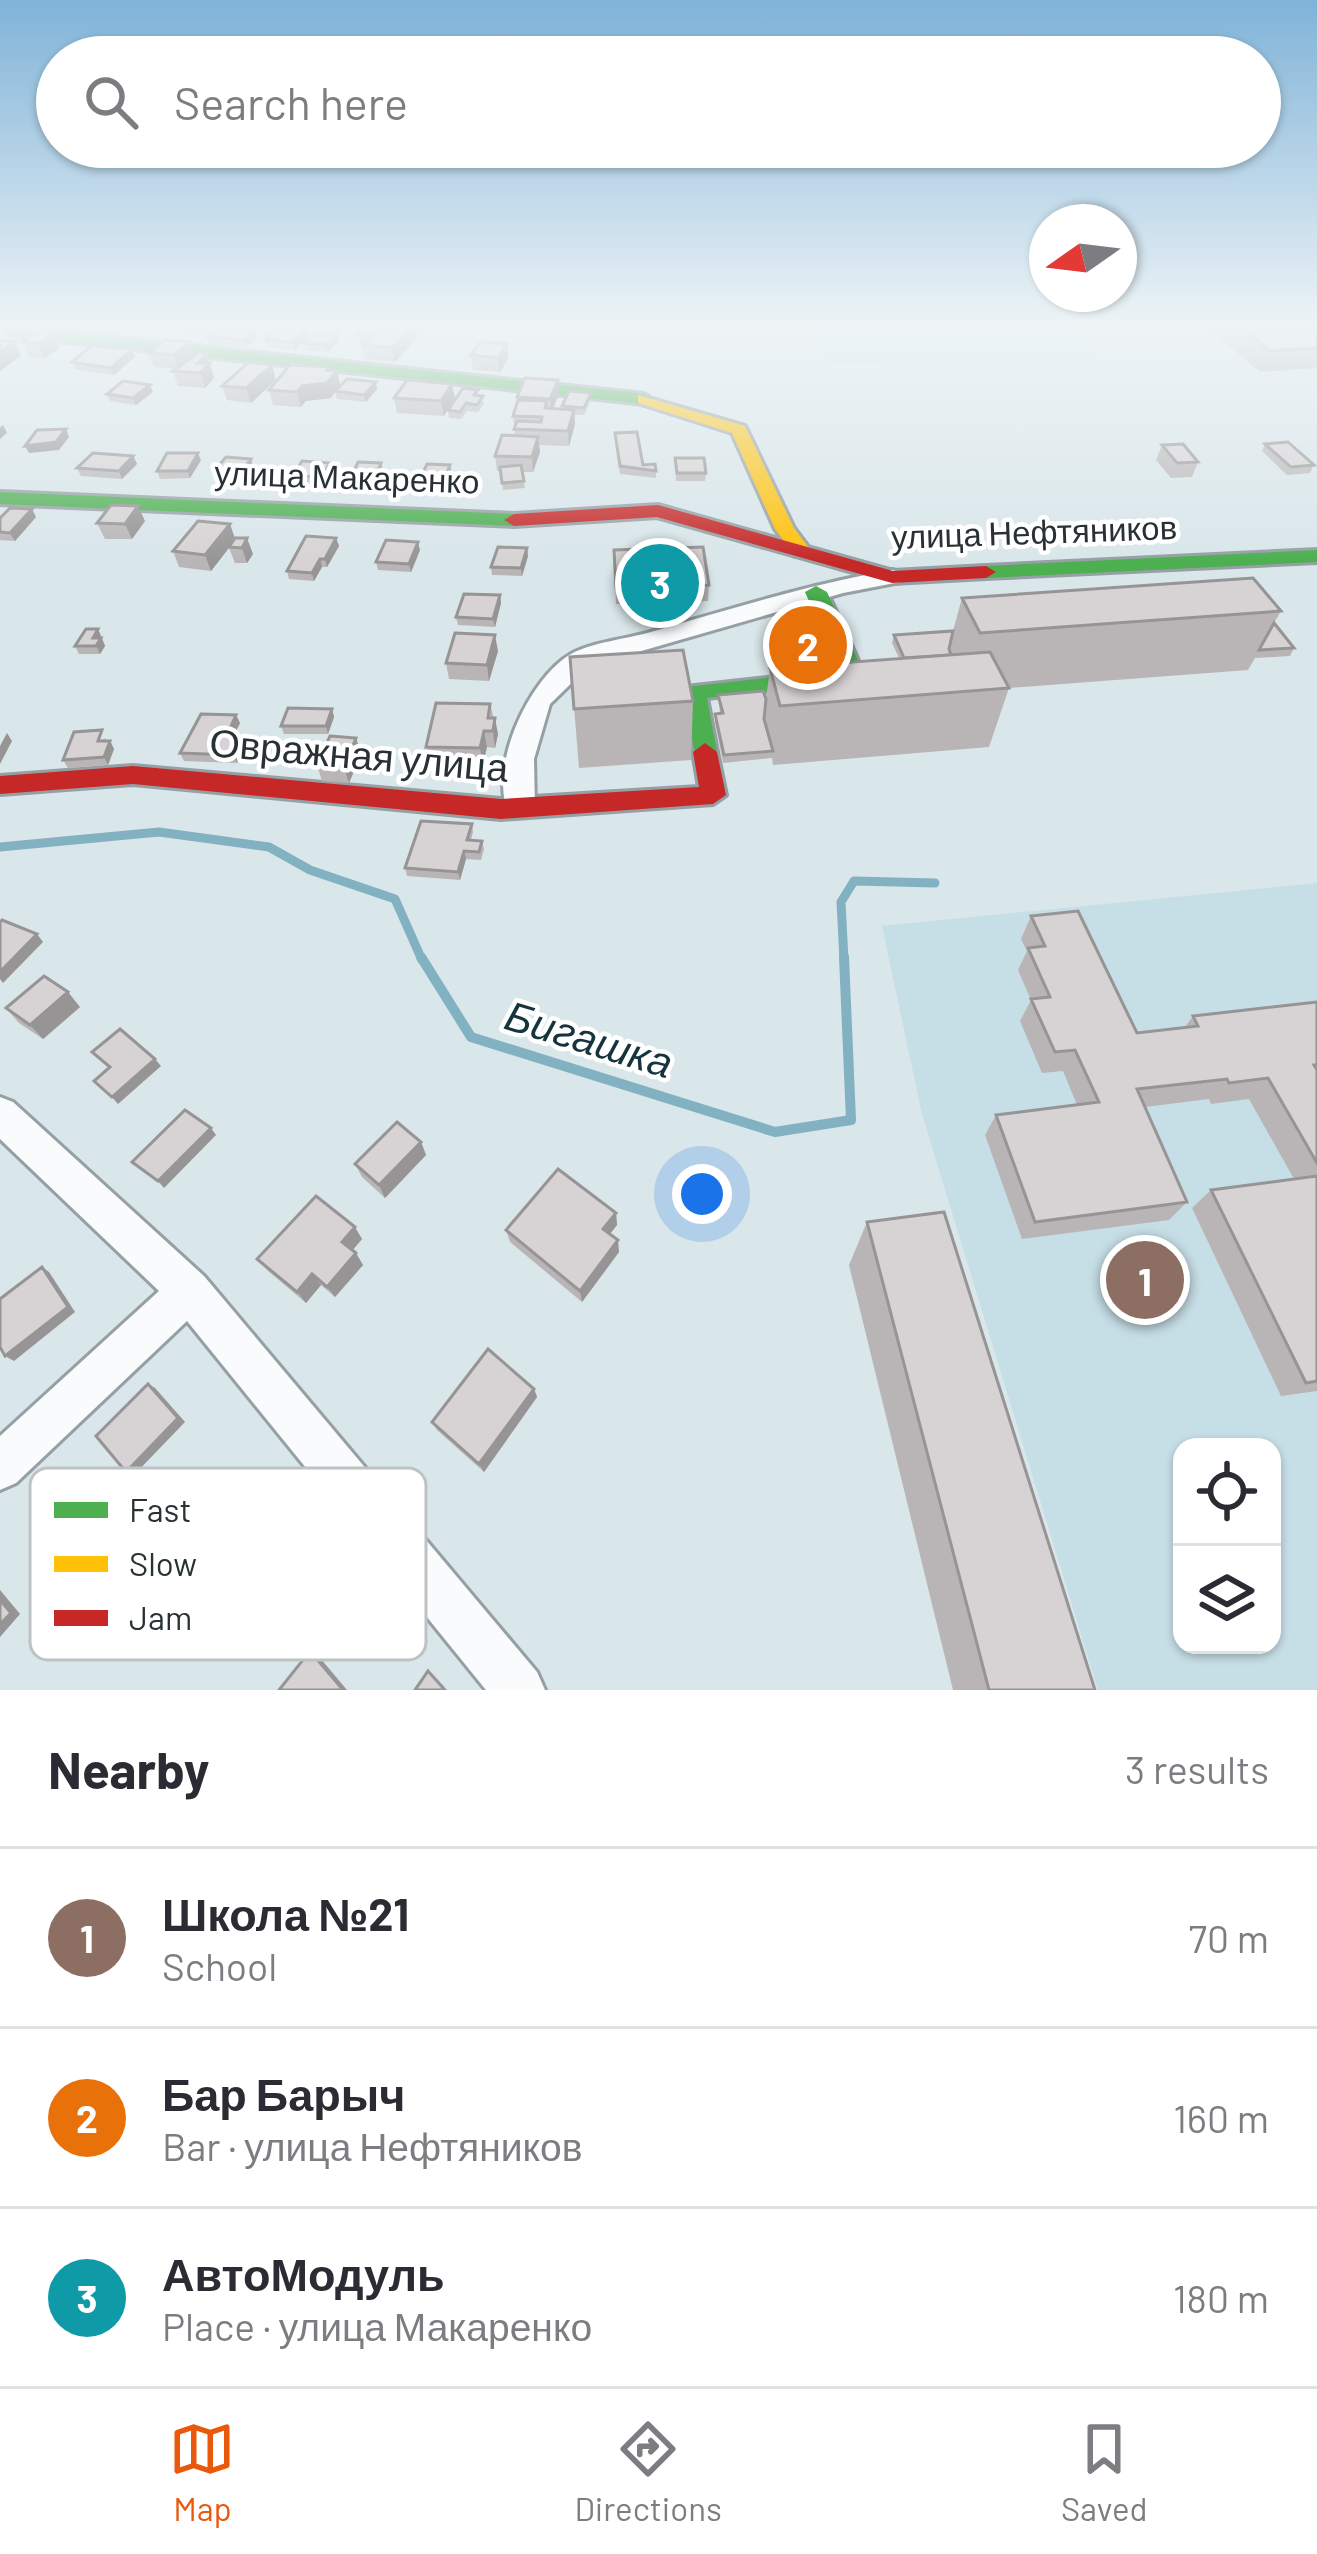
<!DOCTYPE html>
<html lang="en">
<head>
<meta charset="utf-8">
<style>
	body { margin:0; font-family:Barlow,sans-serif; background:#f7f7f7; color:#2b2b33 }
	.controls { position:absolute; right:36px; bottom:36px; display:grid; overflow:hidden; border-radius:24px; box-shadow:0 3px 9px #0004 }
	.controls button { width:108px; height:108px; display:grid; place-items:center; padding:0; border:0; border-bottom:3px solid #e1e1e2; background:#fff; color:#2b2b33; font:60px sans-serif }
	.compass { position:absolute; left:1029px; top:204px; width:108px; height:108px; border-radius:50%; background:#fff; box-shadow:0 3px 9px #0004; rotate:256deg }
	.you { position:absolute; left:702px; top:1194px; width:42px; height:42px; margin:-30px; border:9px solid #fff; border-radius:50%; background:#1a73e8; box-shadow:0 0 0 18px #1a73e833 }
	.badge { display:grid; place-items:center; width:78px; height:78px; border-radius:50%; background:#ea580c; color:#fff; font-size:39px; font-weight:700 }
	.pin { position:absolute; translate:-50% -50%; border:6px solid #fff; box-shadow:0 3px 12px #0006 }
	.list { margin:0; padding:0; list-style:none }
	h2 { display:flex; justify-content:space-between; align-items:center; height:156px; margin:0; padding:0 48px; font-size:51px }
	h2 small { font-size:39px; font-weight:400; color:#7c7c81 }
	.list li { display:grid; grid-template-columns:78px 1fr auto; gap:36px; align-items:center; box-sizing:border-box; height:180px; padding:0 48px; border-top:3px solid #e1e1e2 }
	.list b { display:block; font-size:45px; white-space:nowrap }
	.list p { margin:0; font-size:39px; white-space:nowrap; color:#7c7c81 }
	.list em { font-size:39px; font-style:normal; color:#7c7c81 }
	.icon { flex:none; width:66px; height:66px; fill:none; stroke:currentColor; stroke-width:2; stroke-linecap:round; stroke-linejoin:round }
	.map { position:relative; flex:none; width:1317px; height:1690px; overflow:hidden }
	.search { position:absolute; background:#fff; box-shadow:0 3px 9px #0004; left:36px; right:36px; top:36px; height:132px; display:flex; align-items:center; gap:30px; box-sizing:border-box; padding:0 42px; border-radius:66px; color:#7c7c81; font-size:45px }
	.sheet { height:696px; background:#fff }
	nav { display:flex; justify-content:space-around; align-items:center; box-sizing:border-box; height:168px; border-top:3px solid #e1e1e2; background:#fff; font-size:33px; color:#7c7c81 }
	nav a { display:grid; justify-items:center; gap:6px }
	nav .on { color:#ea580c }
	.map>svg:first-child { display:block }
	.built { fill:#c6dee6; fill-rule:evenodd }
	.green { fill:#bee3ee }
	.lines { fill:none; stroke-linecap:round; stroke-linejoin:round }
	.stream-far1 { stroke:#82b2c1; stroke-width:9 }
	.stream { stroke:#82b2c1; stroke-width:10 }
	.street-casing { stroke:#96a0a4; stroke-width:6 }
	.fast-casing { stroke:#96a0a4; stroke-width:6 }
	.slow-casing { stroke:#96a0a4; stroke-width:6 }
	.jam-casing { stroke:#96a0a4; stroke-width:6 }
	.street { fill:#f9fbfc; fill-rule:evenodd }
	.fast { fill:#4caf50; fill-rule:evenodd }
	.slow { fill:#ffc107; fill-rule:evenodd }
	.jam { fill:#c62828; fill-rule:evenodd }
	.wall { fill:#b9b5b6 }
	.shaded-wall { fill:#969494 }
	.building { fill:#d7d3d4; stroke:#969494; stroke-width:3 }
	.labels { text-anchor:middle; stroke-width:9; stroke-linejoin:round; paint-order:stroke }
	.far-street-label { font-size:33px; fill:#283235; stroke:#fff }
	.street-label { font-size:39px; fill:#283235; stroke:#fff }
	.water-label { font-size:42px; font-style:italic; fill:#15343d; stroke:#fff }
	.key { fill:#fff; stroke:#bec2c2; stroke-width:3 }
	.key-label { font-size:33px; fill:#283235 }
</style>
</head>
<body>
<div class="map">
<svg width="1317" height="1690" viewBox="0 0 1317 1690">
	<rect width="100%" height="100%" fill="#d9e6ea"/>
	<path class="built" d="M 1317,883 L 1317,1690 L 1098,1690 L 922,1114 L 882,926 ZM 1182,1447 L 1272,1447 L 1272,1645 L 1182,1645 Z"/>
	<polygon class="green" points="809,326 1072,326 1096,354 827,365"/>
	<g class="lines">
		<g class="stream-far1">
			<polyline points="0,847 159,832 269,847 310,870 395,899 422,960"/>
			<polyline points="844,960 841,902 854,881 935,883"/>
		</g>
		<polyline class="stream" points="421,957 471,1037 775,1132 851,1120 844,957"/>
		<defs>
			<g id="street">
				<path d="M 892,570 L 900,572 L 900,582 L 843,593 L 589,666 L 550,704 L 534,759 L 535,808 L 530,816 L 510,816 C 486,770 529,678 571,654 C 593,642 627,639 651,632 C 731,609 810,584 892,570 Z"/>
				<polygon points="0,1097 13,1102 204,1276 537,1672 545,1690 486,1690 187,1321 16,1483 0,1490 0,1436 159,1291 0,1139"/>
			</g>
			<g id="fast">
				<polygon points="8,326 644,394 652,399 644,404 13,336 5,331"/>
				<polygon points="0,492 514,514 524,520 514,526 0,504"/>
				<polygon points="1317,550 1317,562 986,578 976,572 986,566"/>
				<polygon points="816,586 827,592 865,676 861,681 707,698 717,752 705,761 696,758 682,692 686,687 839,670 805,592"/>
			</g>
			<polygon id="slow" points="638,395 745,426 794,528 812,552 809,556 795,556 775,529 732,433 638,403"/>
			<g id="jam">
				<polygon points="658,505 893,571 986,566 996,572 986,578 892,583 657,517 514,526 504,520 514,514"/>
				<polygon points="705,743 717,752 726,795 713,804 501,819 133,784 0,794 0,776 133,766 501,799 699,787 693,752"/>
			</g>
		</defs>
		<use href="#street" class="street-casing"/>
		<use href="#fast" class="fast-casing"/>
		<use href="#slow" class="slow-casing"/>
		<use href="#jam" class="jam-casing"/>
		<use href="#street" class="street"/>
		<use href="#fast" class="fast"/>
		<use href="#slow" class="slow"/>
		<use href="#jam" class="jam"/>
	</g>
	<g class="wall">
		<polygon points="1216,326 1317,326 1317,368 1260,372 1213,333"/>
		<polygon points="188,327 215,329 206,336 190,334"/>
		<polygon points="307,329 308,336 295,350 267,347 265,340"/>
		<polygon points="255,330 257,337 246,347 210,344 208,337"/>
		<polygon points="53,333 59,348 45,358 29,357 23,342"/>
		<polygon points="358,334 418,337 395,362 365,359"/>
		<polygon points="339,341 328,352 306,350 304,343"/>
		<polygon points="507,344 508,358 500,372 473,370 471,355"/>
		<polygon points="149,353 194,356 207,354 214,378 205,388 178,386 173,371 175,369 154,367"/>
		<polygon points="135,357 114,375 75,369 72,362"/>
		<polygon points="330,370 337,371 340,385 377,389 366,402 337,399 335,392 331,398 306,401 301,407 273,405 269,390"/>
		<polygon points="276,380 251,403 227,400 222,386"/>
		<polygon points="153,392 136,405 110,401 107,394"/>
		<polygon points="559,394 553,409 562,409 562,406 591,400 584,415 575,415 575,424 569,446 539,445 540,452 533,472 522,472 525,488 503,490 501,471 497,471 495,456 515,436 513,416 517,402 517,397"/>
		<polygon points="478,396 484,403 478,412 467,411 461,419 449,418 448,410"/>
		<polygon points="394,398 455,398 444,416 397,413"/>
		<polygon points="615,440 643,465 656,471 656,478 620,474"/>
		<polygon points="1265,444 1314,465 1310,473 1287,475 1262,451"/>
		<polygon points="1162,445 1198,462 1192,477 1171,478 1156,460"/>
		<polygon points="133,456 137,464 122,479 81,476 77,468"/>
		<polygon points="675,458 706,473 705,481 676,481"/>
		<polygon points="251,459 253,466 243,480 218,478 215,470"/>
		<polygon points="201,460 190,478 160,479 157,471"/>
		<polygon points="330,463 332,470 323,485 295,484 293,476"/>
		<polygon points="383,470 377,485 353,484 351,477"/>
		<polygon points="452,473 445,488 421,487 420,479"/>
		<polygon points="36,517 15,541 0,540 0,518"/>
		<polygon points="145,521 132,539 105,539 97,523"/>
		<polygon points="230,524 235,538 253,554 247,563 235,563 229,548 211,571 179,567 173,551"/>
		<polygon points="336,538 339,546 327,567 322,567 314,581 289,579 287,571"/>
		<polygon points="420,550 411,572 378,570 376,562"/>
		<polygon points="614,550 709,585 708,601 616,604"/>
		<polygon points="528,556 522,576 492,575 491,567"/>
		<polygon points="500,595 501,603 495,627 458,625 456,617"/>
		<polygon points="962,598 1281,611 1274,623 1294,648 1290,656 1255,658 1248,670 1009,688 989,747 773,765 772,758 723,763 715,722 715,714 720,713 718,695 766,699 770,668 899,658 892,643 894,635 953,631"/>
		<polygon points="785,625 834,649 833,657 797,662 784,633"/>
		<polygon points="98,629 105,646 100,654 79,654 75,646"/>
		<polygon points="498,651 489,681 449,679 446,663"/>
		<polygon points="570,657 693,701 691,760 579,768"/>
		<polygon points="490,704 498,734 495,748 487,747 483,764 430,763 426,747"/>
		<polygon points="332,709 334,717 328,734 284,734 281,726"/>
		<polygon points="236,715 240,723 234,735 243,736 246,744 237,763 184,761 180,753"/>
		<polygon points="106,738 105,741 110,741 114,749 108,765 68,768 63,760"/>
		<polygon points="356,738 361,754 349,783 322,781 317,765"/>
		<polygon points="472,824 473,832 471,840 482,841 484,849 481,860 466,859 460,880 407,876 405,868"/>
		<polygon points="1031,916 1137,1033 1185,1027 1193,1016 1317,1002 1317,1391 1281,1396 1192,1208 1211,1190 1294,1179 1249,1099 1211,1104 1209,1099 1145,1107 1187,1202 1169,1220 1022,1239 985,1135 996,1115 1077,1105 1063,1071 1042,1073 1020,1021 1031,1000 1018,970 1027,951 1021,939"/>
		<polygon points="80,1007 43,1039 19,1023 6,1008"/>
		<polygon points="421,1142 426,1155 385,1198 362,1177 355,1164"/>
		<polygon points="616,1213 617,1225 610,1234 619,1252 582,1302 510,1242 506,1230"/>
		<polygon points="867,1222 1095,1690 953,1690 849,1265"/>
		<polygon points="362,1239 352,1251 363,1265 335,1297 321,1285 306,1303 267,1270 257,1259"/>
		<polygon points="534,1389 537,1397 484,1472 437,1430 432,1422"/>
	</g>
	<g class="shaded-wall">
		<polygon points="208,326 214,326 215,329 206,336 204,329"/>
		<polygon points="412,326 416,326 418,337 395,362 392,348"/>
		<polygon points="307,329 308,336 295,350 293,342"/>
		<polygon points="255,330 257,337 246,347 244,340"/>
		<polygon points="53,333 59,348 45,358 38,344"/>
		<polygon points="337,334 339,341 328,352 326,345"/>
		<polygon points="15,342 21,356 0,371 0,352"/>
		<polygon points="190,342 194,357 179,370 174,355"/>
		<polygon points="507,344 508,358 500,372 498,358"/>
		<polygon points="132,349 135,357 114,375 111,368"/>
		<polygon points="207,354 214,378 205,388 198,363"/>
		<polygon points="272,365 276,380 251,403 246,388"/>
		<polygon points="330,367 332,377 337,371 340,385 331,398 306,401 301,407 297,392 302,386"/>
		<polygon points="558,380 559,394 551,414 550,399"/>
		<polygon points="376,382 377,389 366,402 364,395"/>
		<polygon points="452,384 455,398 444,416 441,401"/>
		<polygon points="150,385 153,392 136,405 133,398"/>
		<polygon points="574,410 575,424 569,446 568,431"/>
		<polygon points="3,425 7,433 0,439 0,428"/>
		<polygon points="66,429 69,437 59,450 29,453 25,446"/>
		<polygon points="538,437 540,452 533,472 532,457"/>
		<polygon points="198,453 201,460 190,478 188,471"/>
		<polygon points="133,456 137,464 122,479 119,471"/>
		<polygon points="251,459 253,466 243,480 241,472"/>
		<polygon points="330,463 332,470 323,485 321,477"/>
		<polygon points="381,463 383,470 377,485 375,477"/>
		<polygon points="450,465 452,473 445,488 444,480"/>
		<polygon points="138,506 145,521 132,539 125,524"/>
		<polygon points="32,509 36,517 15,541 10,533"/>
		<polygon points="230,524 235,540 211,571 205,555"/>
		<polygon points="247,538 253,554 247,563 242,548"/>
		<polygon points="336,538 339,546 327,567 325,559"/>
		<polygon points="418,542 420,550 411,572 409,564"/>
		<polygon points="527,548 528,556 522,576 521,568"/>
		<polygon points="320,559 322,567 314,581 312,573"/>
		<polygon points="500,595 501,603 495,627 493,619"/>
		<polygon points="98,629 105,646 100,654 93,638"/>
		<polygon points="495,635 498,651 489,681 487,665"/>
		<polygon points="834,649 833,657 797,662 798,654"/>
		<polygon points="332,709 334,717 328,734 326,726"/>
		<polygon points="236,715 240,723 230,743 227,735"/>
		<polygon points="495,718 498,734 495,748 493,731"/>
		<polygon points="484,731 487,747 483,764 480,748"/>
		<polygon points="7,733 12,741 0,764 0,746"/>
		<polygon points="243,736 246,744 237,763 234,755"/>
		<polygon points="356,738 361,754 349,783 344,767"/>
		<polygon points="110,741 114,749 108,765 104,757"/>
		<polygon points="464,851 466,859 460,880 458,872"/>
		<polygon points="37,934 43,942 3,983 0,979 0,972"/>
		<polygon points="68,992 80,1007 43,1039 30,1025"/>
		<polygon points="155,1059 161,1066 118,1104 112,1097"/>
		<polygon points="211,1128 216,1135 164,1188 158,1181"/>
		<polygon points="421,1142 426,1155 385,1198 379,1185"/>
		<polygon points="616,1213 617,1225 605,1240 603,1229"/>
		<polygon points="355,1227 362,1239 349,1254 342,1242"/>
		<polygon points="618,1240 619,1252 582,1302 580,1291"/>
		<polygon points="356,1253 363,1265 335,1297 327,1287"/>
		<polygon points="42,1267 49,1272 75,1312 14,1361 5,1356"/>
		<polygon points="312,1274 321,1285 306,1303 297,1292"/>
		<polygon points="148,1384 155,1388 185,1422 133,1476 126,1472"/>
		<polygon points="534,1389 537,1397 484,1472 479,1464"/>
		<polygon points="126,1503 140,1509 172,1560 85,1646 68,1643"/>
		<polygon points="209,1521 215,1524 248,1563 195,1626 188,1624"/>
		<polygon points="0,1590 20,1614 0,1637"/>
		<polygon points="310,1651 315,1652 347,1690 343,1690"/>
	</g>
	<g class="building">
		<polygon points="366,326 412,326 392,348 362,344 370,336 358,334"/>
		<polygon points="1239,326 1317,326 1317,348 1270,351"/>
		<polygon points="220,327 255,330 244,340 208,337"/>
		<polygon points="279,327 307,329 293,342 265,340"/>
		<polygon points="38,332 53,333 38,344 23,342"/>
		<polygon points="315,332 337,334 326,345 304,343"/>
		<polygon points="0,340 15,342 0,352"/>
		<polygon points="165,340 190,342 174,355 149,353"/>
		<polygon points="481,342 507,344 498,358 471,355"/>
		<polygon points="91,346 132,349 111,368 72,362"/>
		<polygon points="198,353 207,354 198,363 210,363 200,373 173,371"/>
		<polygon points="249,362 272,365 246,388 222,386"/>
		<polygon points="290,365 330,367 327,370 337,371 327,383 302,386 297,392 269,390"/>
		<polygon points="525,378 558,380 550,399 517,397"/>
		<polygon points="347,379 376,382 364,395 335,391"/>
		<polygon points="407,380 452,384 441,401 394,398"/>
		<polygon points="123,381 150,385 133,398 107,394"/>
		<polygon points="463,388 478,390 474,395 483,396 477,405 466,403 460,412 448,410"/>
		<polygon points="569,391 591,393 584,408 562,406"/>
		<polygon points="518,400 547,401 545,408 574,410 568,431 514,429 517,421 541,422 542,417 513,416"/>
		<polygon points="66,429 56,442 25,446 37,430"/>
		<polygon points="637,432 643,465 655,464 656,471 620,466 615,433"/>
		<polygon points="502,435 538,437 532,457 495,456"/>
		<polygon points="1288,442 1314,465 1291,467 1265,444"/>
		<polygon points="1183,444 1198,462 1177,463 1162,445"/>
		<polygon points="93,453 133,456 119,471 77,468"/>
		<polygon points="167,453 198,453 188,471 157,471"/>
		<polygon points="226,457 251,459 241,472 215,470"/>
		<polygon points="675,458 704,458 706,473 677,473"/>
		<polygon points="302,461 330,463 321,477 293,476"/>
		<polygon points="358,462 381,463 375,477 351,477"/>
		<polygon points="427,464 450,465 444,480 420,479"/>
		<polygon points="521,465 524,481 502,483 500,467"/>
		<polygon points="111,505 138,506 125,524 97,523"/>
		<polygon points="10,508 32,509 10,533 0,532 0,518"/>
		<polygon points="198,521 230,524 205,555 173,551"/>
		<polygon points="306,536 336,538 325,559 320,559 312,573 287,571"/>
		<polygon points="235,538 247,538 242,548 229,547"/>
		<polygon points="386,540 418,542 409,564 376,562"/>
		<polygon points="498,547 527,548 521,568 491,567"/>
		<polygon points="703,547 709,585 616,588 614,550"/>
		<polygon points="1253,578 1281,611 980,633 962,598"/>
		<polygon points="464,594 500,595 493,619 456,617"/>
		<polygon points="820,621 834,649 798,654 785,625"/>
		<polygon points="1274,623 1294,648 1259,650"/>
		<polygon points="86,629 98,629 93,638 101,638 96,646 75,646"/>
		<polygon points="953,631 949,649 951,655 904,658 894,635"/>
		<polygon points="455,633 495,635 487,665 446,663"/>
		<polygon points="683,650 693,701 574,709 570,657"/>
		<polygon points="990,652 1009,688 780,706 770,668"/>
		<polygon points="763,691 766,699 764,719 773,751 724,755 715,714 723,713 718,695"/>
		<polygon points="436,703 490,704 488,718 495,718 493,731 484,731 480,748 426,747"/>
		<polygon points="288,708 332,709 326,726 281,726"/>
		<polygon points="201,714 236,715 227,735 243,736 234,755 180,753"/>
		<polygon points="102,730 98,741 110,741 104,757 63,760 74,732"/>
		<polygon points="330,736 356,738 344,767 317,765"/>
		<polygon points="421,821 472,824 467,840 482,841 479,852 464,851 458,872 405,868"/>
		<polygon points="1078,911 1137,1033 1198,1026 1193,1016 1317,1002 1317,1065 1314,1065 1317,1070 1317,1163 1268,1078 1229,1083 1227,1079 1137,1089 1187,1202 1035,1222 996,1115 1099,1102 1075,1050 1055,1052 1031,999 1050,997 1028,948 1045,946 1031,916"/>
		<polygon points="2,920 37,934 0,972 0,922"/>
		<polygon points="44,976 68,992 30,1025 6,1008"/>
		<polygon points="120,1029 155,1059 112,1097 94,1081 110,1067 92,1052"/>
		<polygon points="185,1110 211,1128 158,1181 132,1162"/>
		<polygon points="397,1122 421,1142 379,1185 355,1164"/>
		<polygon points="558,1169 616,1213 603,1229 618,1240 580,1291 506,1230"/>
		<polygon points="1317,1176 1317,1381 1306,1383 1211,1190"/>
		<polygon points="316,1196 355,1227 342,1242 356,1253 327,1287 312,1274 297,1292 257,1259"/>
		<polygon points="944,1212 1095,1690 989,1690 867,1222"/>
		<polygon points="42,1267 68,1307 5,1356 0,1347 0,1299"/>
		<polygon points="488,1349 534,1389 479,1464 432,1422"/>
		<polygon points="148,1384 178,1418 126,1472 96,1436"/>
		<polygon points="0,1600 11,1613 0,1624"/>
		<polygon points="310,1651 343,1690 279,1690"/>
		<polygon points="428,1671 445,1690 415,1690"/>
	</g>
	<linearGradient id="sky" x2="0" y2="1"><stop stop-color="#7fb3d8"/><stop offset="0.58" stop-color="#eef4f6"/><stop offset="1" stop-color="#eef4f6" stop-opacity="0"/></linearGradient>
	<rect width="1317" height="563" fill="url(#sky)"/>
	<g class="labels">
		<g class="far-street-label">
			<text transform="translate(347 477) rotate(2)" y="12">улица Макаренко</text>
			<text transform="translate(1034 532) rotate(-2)" y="12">улица Нефтяников</text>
		</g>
		<g class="street-label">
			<text transform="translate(359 755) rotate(5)" y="14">Овражная улица</text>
		</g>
		<g class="water-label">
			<text transform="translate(589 1039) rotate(17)" y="15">Бигашка</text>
		</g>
	</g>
	<rect x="30" y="1468" width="396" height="192" rx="18" class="key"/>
	<rect x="54" y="1502" width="54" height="16" fill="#4caf50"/>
	<rect x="54" y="1556" width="54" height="16" fill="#ffc107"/>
	<rect x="54" y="1610" width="54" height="16" fill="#c62828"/>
	<g class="key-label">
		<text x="129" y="1522">Fast</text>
		<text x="129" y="1576">Slow</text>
		<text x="129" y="1630">Jam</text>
	</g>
</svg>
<div class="controls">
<button><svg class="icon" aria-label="locate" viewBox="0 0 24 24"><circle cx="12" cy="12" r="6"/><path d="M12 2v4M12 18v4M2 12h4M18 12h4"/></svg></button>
<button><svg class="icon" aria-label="layers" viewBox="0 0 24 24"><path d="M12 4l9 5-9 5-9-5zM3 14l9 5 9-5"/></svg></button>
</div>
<svg class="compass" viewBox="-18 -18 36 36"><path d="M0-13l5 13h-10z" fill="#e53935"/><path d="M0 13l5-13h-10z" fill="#7c7c81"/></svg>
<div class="you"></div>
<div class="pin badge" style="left:1145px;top:1280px;background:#8d6e63">1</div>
<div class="pin badge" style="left:808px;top:645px;background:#e8710a">2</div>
<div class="pin badge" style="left:660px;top:583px;background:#0f9aa8">3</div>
<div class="search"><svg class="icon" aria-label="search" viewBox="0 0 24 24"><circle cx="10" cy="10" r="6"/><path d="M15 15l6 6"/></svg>Search here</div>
</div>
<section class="sheet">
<h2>Nearby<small>3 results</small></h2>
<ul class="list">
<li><span class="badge" style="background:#8d6e63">1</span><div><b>Школа №21</b><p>School</p></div><em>70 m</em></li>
<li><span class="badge" style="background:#e8710a">2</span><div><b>Бар Барыч</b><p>Bar · улица Нефтяников</p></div><em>160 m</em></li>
<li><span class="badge" style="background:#0f9aa8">3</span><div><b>АвтоМодуль</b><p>Place · улица Макаренко</p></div><em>180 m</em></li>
</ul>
</section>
<nav>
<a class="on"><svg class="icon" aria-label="map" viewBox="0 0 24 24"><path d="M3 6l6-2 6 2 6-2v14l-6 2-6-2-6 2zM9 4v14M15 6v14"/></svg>Map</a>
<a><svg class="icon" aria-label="directions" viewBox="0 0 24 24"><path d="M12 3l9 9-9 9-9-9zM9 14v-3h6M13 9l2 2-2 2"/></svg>Directions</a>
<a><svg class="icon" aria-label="saved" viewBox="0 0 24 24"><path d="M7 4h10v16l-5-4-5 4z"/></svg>Saved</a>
</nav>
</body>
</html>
